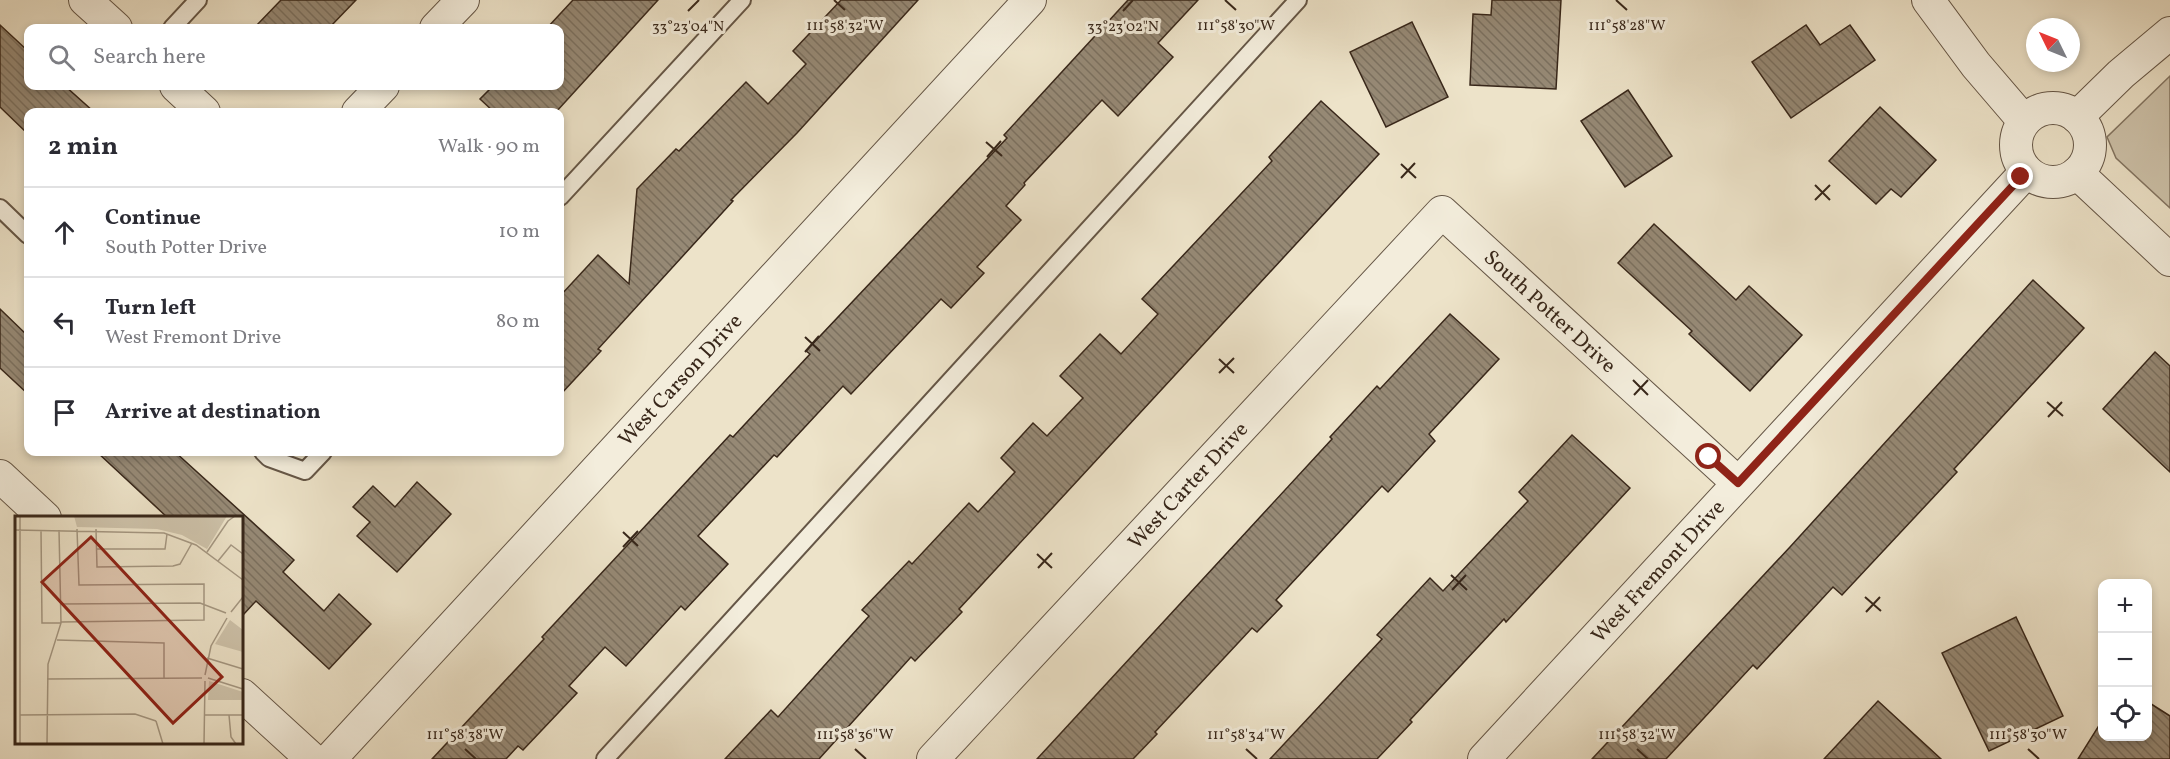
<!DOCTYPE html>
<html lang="en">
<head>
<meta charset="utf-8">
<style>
	body { margin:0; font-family:Vollkorn,serif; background:#f2f2f3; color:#2b2b33 }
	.controls { position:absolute; right:18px; bottom:18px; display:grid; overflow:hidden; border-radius:12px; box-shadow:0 3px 9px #0003 }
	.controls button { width:54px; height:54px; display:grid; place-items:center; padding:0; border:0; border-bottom:2px solid #e1e1e2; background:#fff; color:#2b2b33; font:30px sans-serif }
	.compass { position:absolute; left:2026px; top:18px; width:54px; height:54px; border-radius:50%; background:#fff; box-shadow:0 3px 9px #0003; rotate:313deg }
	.stop { position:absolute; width:18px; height:18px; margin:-14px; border:4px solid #8f2418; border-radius:50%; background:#fff }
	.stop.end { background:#8f2418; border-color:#fff; box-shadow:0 2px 6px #0008 }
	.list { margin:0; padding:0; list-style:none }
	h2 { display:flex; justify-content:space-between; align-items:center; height:78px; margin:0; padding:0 24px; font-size:26px }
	h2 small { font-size:20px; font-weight:400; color:#7c7c81 }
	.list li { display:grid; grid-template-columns:39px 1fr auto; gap:18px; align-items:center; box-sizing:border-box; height:90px; padding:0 24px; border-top:2px solid #e1e1e2 }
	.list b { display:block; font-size:22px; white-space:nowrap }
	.list p { margin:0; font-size:20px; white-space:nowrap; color:#7c7c81 }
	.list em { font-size:20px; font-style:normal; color:#7c7c81 }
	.icon { flex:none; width:33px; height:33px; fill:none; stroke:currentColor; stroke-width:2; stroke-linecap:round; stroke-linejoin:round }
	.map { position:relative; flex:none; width:2170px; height:759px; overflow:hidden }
	.search { position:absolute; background:#fff; box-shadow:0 3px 9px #0003; left:24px; top:24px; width:540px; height:66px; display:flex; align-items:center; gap:15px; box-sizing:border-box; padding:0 21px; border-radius:12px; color:#7c7c81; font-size:22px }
	.panel { position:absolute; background:#fff; box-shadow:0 3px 9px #0003; left:24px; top:108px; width:540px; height:348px; border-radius:12px }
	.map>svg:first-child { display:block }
	.green { fill:#cec3ab; stroke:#837562; stroke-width:1.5 }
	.building { fill:url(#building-back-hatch); stroke:#38271a; stroke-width:1.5 }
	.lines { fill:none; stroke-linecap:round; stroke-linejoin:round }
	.service-casing { stroke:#655646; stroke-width:20 }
	.minor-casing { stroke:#655646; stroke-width:34 }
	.service { stroke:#f3eddc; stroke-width:16 }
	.minor { stroke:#f3eddc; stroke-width:32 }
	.route { stroke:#8f2418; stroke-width:8 }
	.ticks { fill:none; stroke:#38271a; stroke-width:2 }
	.labels { text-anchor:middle; stroke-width:6; stroke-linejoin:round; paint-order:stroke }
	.street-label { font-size:21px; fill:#38271a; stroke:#f3eddc }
	.inset-road { fill:none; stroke:#a59883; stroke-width:1.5 }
	.view { fill:#8f2418; fill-opacity:0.15; stroke:#8f2418; stroke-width:3 }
	.inset-edge { fill:none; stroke:#38271a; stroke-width:3 }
	.ticks-label { font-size:15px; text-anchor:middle; fill:#38271a; stroke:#f3eddc; stroke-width:6; stroke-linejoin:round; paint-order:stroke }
</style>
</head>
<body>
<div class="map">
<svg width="2170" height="759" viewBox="0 0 2170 759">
	<defs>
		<pattern id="building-back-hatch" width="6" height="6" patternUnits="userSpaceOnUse" patternTransform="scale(1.5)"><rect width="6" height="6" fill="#968975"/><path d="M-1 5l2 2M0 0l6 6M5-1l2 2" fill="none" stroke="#7b705f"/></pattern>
	</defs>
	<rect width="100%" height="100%" fill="#ede3c9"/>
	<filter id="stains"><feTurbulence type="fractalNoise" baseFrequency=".00333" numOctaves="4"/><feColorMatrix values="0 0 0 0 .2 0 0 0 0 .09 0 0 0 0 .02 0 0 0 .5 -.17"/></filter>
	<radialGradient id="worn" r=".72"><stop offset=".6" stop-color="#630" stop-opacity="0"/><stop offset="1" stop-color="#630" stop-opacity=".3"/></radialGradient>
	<polygon class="green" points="2170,76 2170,208 2116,158 2107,137"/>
	<g class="building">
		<polygon points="281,0 356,0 329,28 254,28"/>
		<polygon points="573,0 658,0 556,112 494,112 480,99 493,86 560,86 560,28 547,28"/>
		<polygon points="841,0 918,0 797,133 731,200 733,201 598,349 601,351 560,395 560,296 598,255 629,284 637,189 676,149 679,151 746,82 768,104 806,64 793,51"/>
		<polygon points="1128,0 1198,0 1158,43 1173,57 1118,116 1102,100 1024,183 1025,185 1006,206 1021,220 977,267 984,273 951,308 941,299 851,394 843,386 777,457 774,455 698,536 728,564 685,610 681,606 626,666 605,647 569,686 577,693 523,750 518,746 506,759 432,759 544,639 542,637 730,435 733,437 810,354 806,351 1007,138 1004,135"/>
		<polygon points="1492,0 1561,0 1556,89 1470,85 1473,14 1491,15"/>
		<polygon points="1412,22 1448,97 1386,127 1350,52"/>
		<polygon points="0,25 28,51 28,86 65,86 94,112 28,112 28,134 0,107"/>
		<polygon points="1806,25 1820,45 1850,25 1875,60 1791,118 1752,62"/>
		<polygon points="1628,90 1672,156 1625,187 1581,121"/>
		<polygon points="1321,101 1379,154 959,609 962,612 915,661 911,657 819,759 725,759 771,710 778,717 869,616 862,610 909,561 912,564 969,503 978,512 1015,472 1001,458 1033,423 1047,436 1083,398 1060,376 1100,334 1121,354 1158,314 1142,299 1272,161 1269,157"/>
		<polygon points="1880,107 1936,160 1901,197 1891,189 1876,204 1829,161"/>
		<polygon points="1654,224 1736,300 1749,286 1802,335 1750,391 1689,334 1692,331 1618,263"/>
		<polygon points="2033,280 2084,328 1954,469 1957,472 1842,595 1833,587 1757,669 1753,665 1666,759 1592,759 1790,547"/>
		<polygon points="0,309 28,336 28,394 0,368"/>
		<polygon points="1450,314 1499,359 1429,434 1435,441 1388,492 1382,486 1276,600 1282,606 1257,632 1252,628 1155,732 1157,734 1133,759 1037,759 1332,439 1330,437 1377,386 1380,389"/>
		<polygon points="2155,352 2170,366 2170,472 2103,409"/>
		<polygon points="1572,435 1630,488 1560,564 1506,622 1504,619 1410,720 1412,722 1377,759 1270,759 1382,639 1377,635 1430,578 1443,591 1528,501 1519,492"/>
		<polygon points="97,452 175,452 294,560 283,572 324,611 339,594 371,624 329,669 256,601 242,616 242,518 168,518"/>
		<polygon points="417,482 451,514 397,572 357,536 370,522 353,507 373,486 395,507"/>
		<polygon points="2016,617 2063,716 1989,751 1942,653"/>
		<polygon points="1878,701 1941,759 1824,759"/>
		<polygon points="2148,702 2170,716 2170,759 2078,759 2103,719 2103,736 2148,736"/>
	</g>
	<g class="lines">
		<defs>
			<g id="service">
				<polyline points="172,28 198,0"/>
				<polyline points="560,197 742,0"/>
				<polyline points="0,208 28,235"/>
				<polyline points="263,452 269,458 305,471 323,452"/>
				<polyline points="605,759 1298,0"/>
			</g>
			<g id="minor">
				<polyline points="85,0 116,28"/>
				<polyline points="1928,0 1976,65 2024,121"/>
				<polyline points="436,28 463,0"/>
				<polyline points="176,86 204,112"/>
				<circle cx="2053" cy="145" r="37"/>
				<polyline points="358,112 383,86"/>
				<polyline points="2077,117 2121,74 2170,33"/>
				<polyline points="2077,173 2170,260"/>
				<polyline points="0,476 45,518"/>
				<polyline points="242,695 312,759"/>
				<path id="s1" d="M 330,759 L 1030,0"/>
				<path id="s2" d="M 933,759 L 1442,212 L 1738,483"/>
				<path id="s3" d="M 1484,759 L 2026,172"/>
			</g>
		</defs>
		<use href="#service" class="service-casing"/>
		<use href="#minor" class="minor-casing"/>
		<use href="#service" class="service"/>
		<use href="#minor" class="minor"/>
	</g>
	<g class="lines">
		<polyline class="route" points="1709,457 1738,483 2021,177"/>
	</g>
	<path class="ticks" d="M 834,0 L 845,10M 1225,0 L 1236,10M 1616,0 L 1627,10M 688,11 L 699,0M 1123,11 L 1133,0M 986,142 L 1002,156M 987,157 L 1001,141M 1401,164 L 1416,178M 1401,178 L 1415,163M 1815,185 L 1830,200M 1815,200 L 1830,185M 805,337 L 820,351M 805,352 L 819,336M 1219,359 L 1234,373M 1219,373 L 1234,358M 1633,380 L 1648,395M 1634,395 L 1648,380M 2047,402 L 2063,416M 2048,417 L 2062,402M 623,532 L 638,546M 623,547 L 638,531M 1037,554 L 1052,568M 1038,568 L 1052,553M 1451,575 L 1467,590M 1452,590 L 1466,575M 1865,597 L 1881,611M 1866,612 L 1880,597M 465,749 L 476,759M 855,749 L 866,759M 1246,749 L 1257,759M 1637,749 L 1648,759M 2028,749 L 2039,759"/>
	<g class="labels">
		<g class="street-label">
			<text dy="7" stroke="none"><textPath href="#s2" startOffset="894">South Potter Drive</textPath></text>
			<text dy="7" stroke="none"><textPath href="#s1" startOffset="516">West Carson Drive</textPath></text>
			<text dy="7" stroke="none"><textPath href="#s2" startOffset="374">West Carter Drive</textPath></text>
			<text dy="7" stroke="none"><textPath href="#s3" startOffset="256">West Fremont Drive</textPath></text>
		</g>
	</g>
	<g transform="translate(15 516)">
		<rect width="228" height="228" fill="#ede3c9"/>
		<path d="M 59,0 L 212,0 L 192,33 L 167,19 L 142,13 L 62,11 ZM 215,104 L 228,114 L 228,136 L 200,128 ZM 194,165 L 228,176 L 228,184 L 193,184 Z" fill="#cec3ab"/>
		<path class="inset-road" d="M 81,13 L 82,51 L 158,50 L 165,48 L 177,27M 0,14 L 149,17 L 181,29 L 228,64M 26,14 L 27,107 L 46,107M 81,33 L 150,33 L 152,18M 192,36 L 213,5 L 220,0M 203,45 L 216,29 L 228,38M 46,88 L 185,87 L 211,97M 216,96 L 228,81M 46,106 L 189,104 L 189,68 L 64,69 L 62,13M 42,124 L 149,127 L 149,162M 192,142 L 228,153M 190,159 L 196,130 L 212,102M 193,162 L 228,173M 32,163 L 187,162M 5,199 L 120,198 L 141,205M 190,199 L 228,199M 214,199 L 216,221 L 221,228M 141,205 L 148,228M 5,228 L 5,0M 32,228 L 33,148 L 46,107 L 44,14M 189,228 L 190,165"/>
		<path class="view" d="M 76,21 L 207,161 L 158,207 L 27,66 Z"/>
		<rect width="228" height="228" class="inset-edge"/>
	</g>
	<g class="ticks-label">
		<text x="845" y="30">111°58'32"W</text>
		<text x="1236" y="30">111°58'30"W</text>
		<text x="1627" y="30">111°58'28"W</text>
		<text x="688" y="31">33°23'04"N</text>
		<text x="1123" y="31">33°23'02"N</text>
		<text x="465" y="739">111°58'38"W</text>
		<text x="855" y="739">111°58'36"W</text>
		<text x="1246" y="739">111°58'34"W</text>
		<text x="1637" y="739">111°58'32"W</text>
		<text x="2028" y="739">111°58'30"W</text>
	</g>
	<rect width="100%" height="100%" filter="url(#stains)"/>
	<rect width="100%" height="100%" fill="url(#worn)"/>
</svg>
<div class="controls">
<button>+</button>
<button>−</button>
<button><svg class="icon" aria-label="locate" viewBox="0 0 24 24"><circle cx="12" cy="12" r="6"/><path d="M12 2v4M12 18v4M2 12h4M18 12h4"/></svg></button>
</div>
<svg class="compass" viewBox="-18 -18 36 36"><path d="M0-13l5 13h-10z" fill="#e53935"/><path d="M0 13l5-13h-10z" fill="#7c7c81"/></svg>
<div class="stop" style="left:1709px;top:457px"></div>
<div class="stop end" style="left:2021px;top:177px"></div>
<div class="search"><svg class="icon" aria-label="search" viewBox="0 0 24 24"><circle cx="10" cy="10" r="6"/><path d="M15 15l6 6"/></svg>Search here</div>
<section class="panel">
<h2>2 min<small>Walk · 90 m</small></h2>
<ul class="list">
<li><svg class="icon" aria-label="ahead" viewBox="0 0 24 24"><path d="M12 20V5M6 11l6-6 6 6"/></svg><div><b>Continue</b><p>South Potter Drive</p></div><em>10 m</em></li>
<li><svg class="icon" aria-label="left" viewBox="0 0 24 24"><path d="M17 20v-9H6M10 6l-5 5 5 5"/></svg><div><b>Turn left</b><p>West Fremont Drive</p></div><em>80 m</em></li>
<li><svg class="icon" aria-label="arrive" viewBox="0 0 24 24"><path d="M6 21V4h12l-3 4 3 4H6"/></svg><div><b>Arrive at destination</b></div></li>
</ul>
</section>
</div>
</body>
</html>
